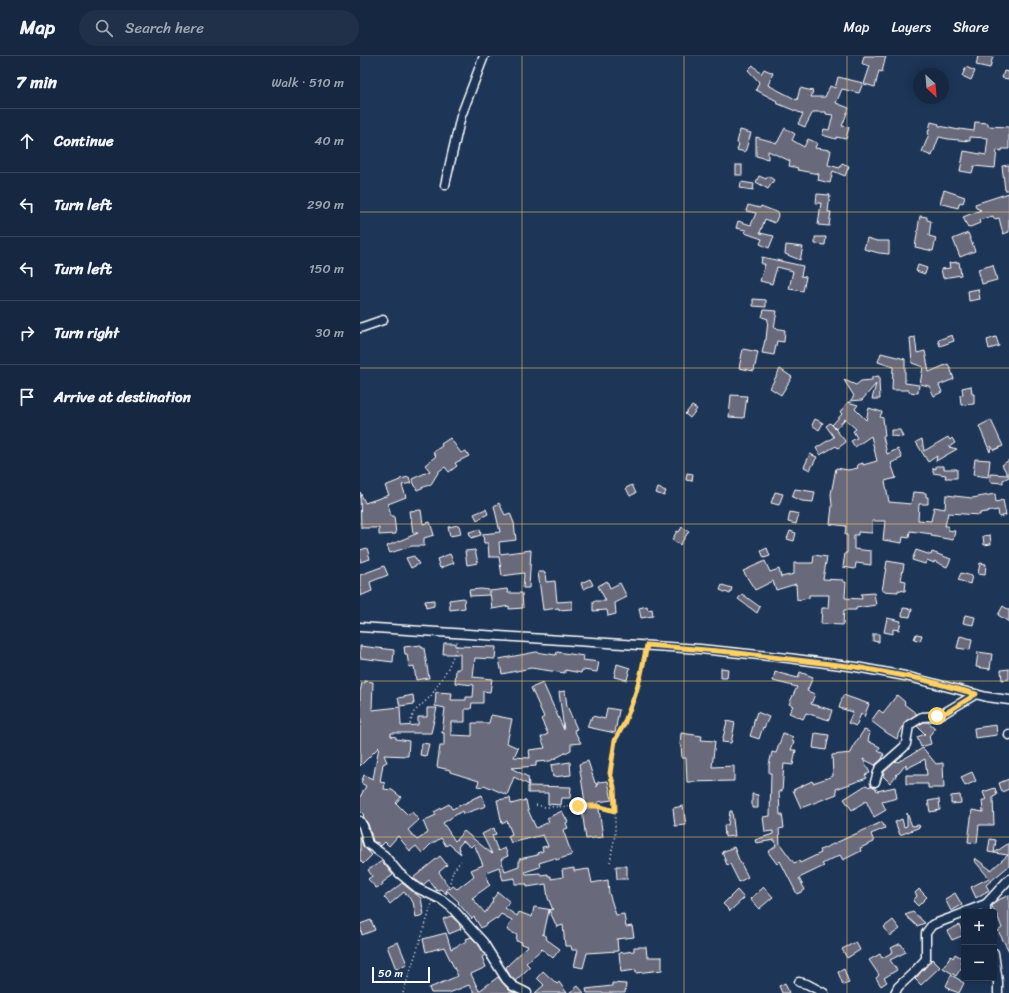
<!DOCTYPE html>
<html lang="en">
<head>
<meta charset="utf-8">
<style>
	body { margin:0; font-family:Sriracha,sans-serif; background:#1f3048; color:#f1f3f6 }
	.controls { position:absolute; right:12px; bottom:12px; display:grid; overflow:hidden; border-radius:4px; box-shadow:0 2px 10px #0003 }
	.controls button { width:36px; height:36px; display:grid; place-items:center; padding:0; border:0; border-bottom:1px solid #35445a; background:#162841; color:#f1f3f6; font:20px sans-serif }
	.compass { position:absolute; left:553px; top:12px; width:36px; height:36px; border-radius:50%; background:#162841; box-shadow:0 2px 10px #0003; rotate:154deg }
	.scale { position:absolute; left:12px; bottom:10px; width:58px; box-sizing:border-box; padding-left:4px; border:2px solid #fff; border-top:0; font-size:11px; line-height:14px; white-space:nowrap; color:#fff; -webkit-text-stroke:3px #1d3557; paint-order:stroke }
	.stop { position:absolute; width:12px; height:12px; margin:-9px; border:3px solid #ffd166; border-radius:50%; background:#fff }
	.stop.end { background:#ffd166; border-color:#fff; box-shadow:0 1px 4px #0008 }
	.list { margin:0; padding:0; list-style:none }
	h2 { display:flex; justify-content:space-between; align-items:center; height:52px; margin:0; padding:0 16px; font-size:17px }
	h2 small { font-size:13px; font-weight:400; color:#9ea6b1 }
	.list li { display:grid; grid-template-columns:26px 1fr auto; gap:12px; align-items:center; box-sizing:border-box; height:64px; padding:0 16px; border-top:1px solid #35445a }
	.list b { display:block; font-size:15px; white-space:nowrap }
	.list em { font-size:13px; font-style:normal; color:#9ea6b1 }
	.icon { flex:none; width:22px; height:22px; fill:none; stroke:currentColor; stroke-width:2; stroke-linecap:round; stroke-linejoin:round }
	.map { position:relative; flex:none; width:649px; height:937px; overflow:hidden }
	header { display:flex; align-items:center; gap:24px; box-sizing:border-box; height:56px; padding:0 20px; background:#162841; border-bottom:1px solid #35445a }
	header strong { font-size:19px }
	nav { display:flex; gap:22px; margin-inline-start:auto; font-size:14px }
	.search { width:280px; height:36px; background:#1f3048; display:flex; align-items:center; gap:10px; box-sizing:border-box; padding:0 14px; border-radius:22px; color:#9ea6b1; font-size:15px }
	main { display:flex }
	aside { flex:1; background:#162841 }
	.map>svg:first-child { display:block }
	.building { fill:#69697b; stroke:#fff; fill-rule:evenodd }
	.lines { fill:none; stroke-linecap:round; stroke-linejoin:round }
	.minor-casing { stroke:#fff; stroke-width:11 }
	.path { stroke:#fff; stroke-width:1.5; stroke-dasharray:1 3; stroke-linecap:butt }
	.minor { stroke:#1d3557; stroke-width:8 }
	.route { stroke:#ffd166; stroke-width:5 }
	.grid { fill:none; stroke:#ffd166; stroke-width:1; stroke-opacity:0.55 }
</style>
</head>
<body>
<header>
<strong>Map</strong>
<div class="search"><svg class="icon" aria-label="search" viewBox="0 0 24 24"><circle cx="10" cy="10" r="6"/><path d="M15 15l6 6"/></svg>Search here</div>
<nav><a>Map</a><a>Layers</a><a>Share</a></nav>
</header>
<main>
<aside>
<h2>7 min<small>Walk · 510 m</small></h2>
<ul class="list">
<li><svg class="icon" aria-label="ahead" viewBox="0 0 24 24"><path d="M12 20V5M6 11l6-6 6 6"/></svg><div><b>Continue</b></div><em>40 m</em></li>
<li><svg class="icon" aria-label="left" viewBox="0 0 24 24"><path d="M17 20v-9H6M10 6l-5 5 5 5"/></svg><div><b>Turn left</b></div><em>290 m</em></li>
<li><svg class="icon" aria-label="left" viewBox="0 0 24 24"><path d="M17 20v-9H6M10 6l-5 5 5 5"/></svg><div><b>Turn left</b></div><em>150 m</em></li>
<li><svg class="icon" aria-label="right" viewBox="0 0 24 24"><path d="M7 20v-9h11M14 6l5 5-5 5"/></svg><div><b>Turn right</b></div><em>30 m</em></li>
<li><svg class="icon" aria-label="arrive" viewBox="0 0 24 24"><path d="M6 21V4h12l-3 4 3 4H6"/></svg><div><b>Arrive at destination</b></div></li>
</ul>
</aside>
<div class="map">
<svg width="649" height="937" viewBox="0 0 649 937">
	<rect width="100%" height="100%" fill="#1d3557"/>
	<filter id="ink" filterUnits="userSpaceOnUse"><feTurbulence type="fractalNoise" baseFrequency=".025" numOctaves="2"/><feDisplacementMap in="SourceGraphic" scale="8" xChannelSelector="R" yChannelSelector="G"/><feConvolveMatrix kernelMatrix="1 2 1 2 8 2 1 2 1" color-interpolation-filters="sRGB"/></filter>
	<g filter="url(#ink)">
		<g class="building">
			<polygon points="504,0 526,0 522,16 519,15 515,31 504,28 510,10 502,8"/>
			<polygon points="618,0 633,0 630,12 616,9"/>
			<polygon points="393,9 401,18 404,13 413,17 408,29 437,44 440,32 453,35 451,41 465,41 470,30 475,32 478,21 503,27 499,37 482,33 476,47 489,52 482,70 489,71 486,83 476,81 476,83 462,79 464,73 469,74 473,59 466,58 466,56 453,56 445,71 438,68 443,58 416,47 417,45 396,34 399,26 388,14"/>
			<polygon points="606,11 615,15 611,24 602,20"/>
			<polygon points="644,15 649,16 649,23 642,22"/>
			<polygon points="571,66 579,68 579,70 599,74 599,73 614,75 615,66 628,67 628,70 649,71 649,93 642,93 642,95 637,94 635,112 614,110 612,117 600,115 604,95 626,99 628,82 610,81 610,85 588,83 579,81 572,100 562,96 569,78 568,77"/>
			<polygon points="425,72 435,78 432,84 444,91 448,83 457,87 455,92 471,94 468,109 480,112 482,107 489,110 485,120 473,115 470,127 458,124 459,118 437,114 438,112 429,110 430,105 408,95 408,103 396,100 396,81 417,87"/>
			<polygon points="380,74 391,77 385,96 377,94 379,88 377,87"/>
			<rect x="376" y="109" width="6" height="10"/>
			<polygon points="649,109 649,134 645,134 642,110"/>
			<polygon points="399,120 406,123 408,120 414,124 408,133 396,126"/>
			<polygon points="381,126 394,128 393,134 380,132"/>
			<polygon points="584,134 605,141 603,147 600,146 598,152 580,147"/>
			<polygon points="649,137 649,176 643,178 639,162 634,163 633,160 619,164 620,167 608,172 603,161 621,154 616,152 615,148"/>
			<polygon points="457,138 470,139 468,156 471,156 469,170 458,169 461,147 456,147"/>
			<polygon points="388,149 400,152 401,150 419,157 415,167 405,163 400,177 414,180 409,192 400,188 402,183 385,177 386,174 376,172 378,165 391,169 396,157 386,155"/>
			<polygon points="560,160 567,161 567,164 571,165 569,180 576,182 573,195 555,191"/>
			<polygon points="608,177 615,195 600,201 593,183"/>
			<polygon points="455,181 466,181 465,189 455,188"/>
			<polygon points="507,182 517,185 529,185 529,198 519,197 504,193"/>
			<polygon points="426,189 443,191 440,204 425,198"/>
			<polygon points="402,201 443,210 441,220 446,221 443,235 429,233 433,215 417,211 412,228 400,225 405,208 401,208"/>
			<polygon points="599,206 601,219 583,222 581,213 590,212 589,207"/>
			<polygon points="558,209 567,212 565,218 556,215"/>
			<polygon points="633,209 637,224 622,228 618,213"/>
			<polygon points="618,233 620,243 609,245 608,235"/>
			<polygon points="393,243 406,244 406,251 393,250"/>
			<polygon points="404,254 417,255 414,272 425,274 424,286 417,285 414,299 402,297 405,284 406,284 408,263 402,261"/>
			<polygon points="592,279 594,285 580,290 578,284"/>
			<polygon points="555,281 557,297 565,295 569,316 588,308 591,314 594,323 579,329 582,336 574,340 569,330 560,328 563,311 552,307 550,282"/>
			<polygon points="636,281 639,290 629,293 627,284"/>
			<polygon points="383,293 398,296 394,315 379,312"/>
			<polygon points="521,297 545,303 545,327 559,329 558,337 549,336 549,334 532,334 533,311 518,306"/>
			<polygon points="420,313 432,321 421,339 410,332"/>
			<polygon points="519,320 519,323 521,322 519,325 520,343 512,343 516,328 502,344 490,345 494,340 484,324 496,329 501,325 512,324 512,321"/>
			<polygon points="611,330 612,338 614,338 614,348 601,349 600,339 603,338 602,332"/>
			<polygon points="371,339 387,340 384,362 369,361"/>
			<polygon points="488,346 498,349 495,353 506,364 509,352 522,356 520,361 523,362 525,380 523,380 527,398 538,393 542,402 531,407 536,422 525,425 529,446 551,448 553,436 566,437 566,441 568,441 568,448 559,448 558,464 571,465 574,451 585,453 586,439 612,442 635,438 636,446 643,444 646,459 639,461 638,454 620,457 620,459 588,457 585,470 588,470 588,474 595,475 593,484 571,480 572,478 550,475 549,482 543,481 542,487 523,484 525,465 512,465 512,477 498,476 498,479 494,479 494,493 511,495 511,509 496,507 495,513 483,511 485,497 487,497 487,479 485,479 486,470 470,468 472,450 471,438 476,412 488,414 498,412 497,409 503,407 503,409 517,405 511,380 495,391 491,385 497,382 493,375 496,373 485,363 476,373 472,369 486,386 478,392 476,390 460,399 456,392 474,381 466,370 470,367 472,369 482,358 480,356"/>
			<polygon points="332,350 337,353 330,362 325,358"/>
			<polygon points="455,363 463,367 459,374 452,369"/>
			<polygon points="631,364 643,390 634,394 631,390 630,396 619,370"/>
			<polygon points="531,374 540,374 543,381 531,380"/>
			<polygon points="588,381 590,384 592,382 595,387 589,391 597,393 576,405 577,400 568,406 556,386 562,383 564,395"/>
			<polygon points="90,382 101,397 106,395 109,400 95,407 97,410 89,416 85,411 79,415 70,430 69,429 57,434 52,423 70,415 65,409 76,400 73,396 82,390 81,388"/>
			<polygon points="450,398 457,401 450,414 444,411"/>
			<polygon points="615,403 630,404 628,421 613,419"/>
			<polygon points="649,404 649,421 643,424 643,427 630,426 630,418 648,419 642,409"/>
			<polygon points="576,410 584,410 584,413 597,413 597,422 585,422 586,419 573,417 573,412 576,413"/>
			<polygon points="327,417 333,418 332,425 326,424"/>
			<polygon points="49,421 51,427 42,429 46,441 28,448 31,460 34,460 36,478 19,479 19,472 1,472 0,436 5,447 29,439 25,430 40,424 40,423"/>
			<polygon points="272,429 276,437 270,440 266,432"/>
			<polygon points="298,432 306,435 304,440 296,437"/>
			<polygon points="435,433 455,436 453,446 442,445 432,441"/>
			<polygon points="415,436 423,438 419,449 411,447"/>
			<polygon points="139,447 145,459 150,457 154,467 156,484 139,486 140,498 171,494 169,532 163,532 164,517 142,520 139,501 129,501 128,487 124,487 123,478 140,476 134,450"/>
			<polygon points="126,453 128,458 117,464 114,458"/>
			<polygon points="61,454 63,468 70,466 74,479 64,482 64,490 52,490 30,497 27,490 58,477 53,477 51,462 50,462 49,455"/>
			<polygon points="430,456 439,458 436,468 428,466"/>
			<polygon points="99,469 101,478 90,480 88,471"/>
			<polygon points="322,471 329,475 320,489 312,484 317,475 319,476"/>
			<polygon points="120,473 121,479 111,482 109,476"/>
			<polygon points="430,475 436,477 434,485 427,483"/>
			<polygon points="630,479 631,488 624,489 623,480"/>
			<polygon points="7,492 10,503 0,506 0,494"/>
			<polygon points="407,492 410,500 404,502 401,495"/>
			<polygon points="115,494 118,507 107,509 105,495"/>
			<polygon points="556,494 571,499 572,496 591,503 587,511 574,505 574,507 567,504 565,508 552,504"/>
			<polygon points="90,498 94,507 80,512 77,503"/>
			<polygon points="454,499 467,501 463,523 483,524 483,526 486,526 485,542 502,543 501,538 514,537 516,549 496,552 496,554 484,554 483,569 461,568 462,552 468,552 469,539 449,539 449,542 437,544 436,528 416,534 413,525 395,534 383,515 405,505 410,516 419,513 421,521 434,518 434,507 453,507"/>
			<polygon points="54,500 59,508 51,512 46,502"/>
			<polygon points="527,505 544,508 541,524 546,525 545,535 538,534 538,536 522,535"/>
			<polygon points="620,507 626,508 625,519 618,518"/>
			<polygon points="24,510 28,519 10,526 12,535 0,540 0,519"/>
			<polygon points="178,516 185,516 186,526 195,525 197,546 212,545 212,553 199,554 199,552 183,554"/>
			<polygon points="601,517 612,520 610,528 598,524"/>
			<polygon points="230,523 233,529 223,533 221,527"/>
			<polygon points="247,525 250,532 260,527 267,541 255,547 256,558 248,560 247,554 233,555 233,545 246,545 238,530"/>
			<polygon points="362,529 372,532 370,538 360,534"/>
			<polygon points="121,533 129,534 129,539 110,540 109,534"/>
			<polygon points="147,533 148,537 162,537 163,552 149,553 149,550 132,553 130,535"/>
			<polygon points="382,538 400,551 397,557 378,543"/>
			<polygon points="104,542 105,552 90,554 89,544"/>
			<polygon points="74,544 74,550 66,552 65,545"/>
			<polygon points="287,550 288,554 292,553 293,560 281,562 279,552"/>
			<polygon points="643,550 649,554 649,566 638,559"/>
			<polygon points="543,552 552,553 550,561 542,560"/>
			<polygon points="605,559 615,561 613,569 603,567"/>
			<polygon points="527,562 541,565 539,574 533,573 533,578 524,576"/>
			<polygon points="513,578 519,578 519,586 513,585"/>
			<polygon points="556,578 562,579 560,585 554,583"/>
			<polygon points="600,580 612,583 610,594 597,592"/>
			<polygon points="84,587 95,587 95,590 136,591 135,603 115,602 113,621 132,623 130,636 123,635 123,647 112,647 111,653 105,653 105,666 91,666 91,679 112,680 112,667 129,667 131,659 152,663 147,687 158,692 154,701 170,702 169,694 185,692 181,681 188,678 181,663 184,661 171,632 183,627 204,674 199,636 205,635 207,650 217,673 214,674 221,687 211,688 211,694 190,705 176,706 176,710 151,712 168,721 169,729 154,721 147,739 124,729 123,731 117,730 119,725 90,716 90,714 77,711 80,690 84,690 84,677 82,677 85,652 75,650 76,636 92,637 91,644 106,644 106,641 113,641 114,629 95,627 96,613 100,613 100,598 83,598"/>
			<polygon points="61,589 62,592 64,592 69,622 56,624 54,610 49,611 47,598 45,598 44,591"/>
			<polygon points="0,590 34,594 33,606 0,602"/>
			<polygon points="176,596 196,599 197,596 224,600 223,604 239,606 237,616 222,614 221,617 205,614 205,617 171,612 142,618 139,603"/>
			<polygon points="618,596 632,598 630,613 616,611"/>
			<polygon points="257,608 270,612 267,624 254,621"/>
			<polygon points="361,612 368,613 367,622 361,622"/>
			<polygon points="649,613 649,623 642,624 641,614"/>
			<polygon points="415,616 438,622 440,616 453,621 447,635 455,638 451,648 472,654 469,664 446,657 443,663 429,657 433,650 429,648 437,631 413,625"/>
			<path d="M 5,625 L 13,626 L 12,654 L 40,651 L 41,670 L 58,669 L 58,661 L 67,661 L 67,652 L 77,652 L 71,677 L 31,677 L 31,680 L 36,681 L 36,683 L 49,685 L 48,700 L 24,699 L 27,706 L 23,708 L 20,726 L 25,727 L 24,733 L 32,734 L 41,741 L 36,747 L 48,759 L 52,756 L 59,764 L 48,774 L 57,784 L 68,777 L 63,765 L 76,759 L 74,756 L 89,748 L 92,753 L 112,744 L 112,743 L 122,739 L 126,750 L 103,758 L 102,755 L 83,767 L 95,785 L 104,775 L 132,798 L 122,778 L 134,772 L 136,778 L 132,780 L 138,795 L 145,792 L 148,800 L 141,803 L 145,815 L 159,810 L 159,803 L 178,799 L 177,797 L 183,795 L 182,791 L 188,790 L 183,779 L 151,787 L 148,780 L 152,778 L 147,765 L 142,768 L 137,744 L 150,742 L 151,748 L 166,744 L 168,754 L 176,772 L 189,766 L 187,762 L 202,755 L 208,766 L 206,767 L 208,772 L 203,774 L 212,799 L 196,804 L 195,802 L 179,807 L 180,811 L 165,816 L 166,818 L 180,817 L 181,819 L 188,818 L 188,820 L 191,820 L 191,823 L 203,821 L 202,814 L 214,812 L 214,815 L 229,813 L 232,827 L 248,824 L 249,837 L 256,859 L 264,858 L 266,871 L 272,870 L 274,881 L 257,883 L 258,895 L 227,897 L 223,912 L 214,910 L 218,894 L 212,894 L 211,890 L 205,890 L 203,869 L 197,871 L 189,854 L 184,877 L 182,878 L 187,881 L 186,883 L 200,893 L 193,902 L 182,893 L 166,907 L 170,911 L 155,925 L 150,920 L 146,911 L 168,890 L 161,888 L 162,886 L 156,885 L 157,879 L 147,874 L 152,864 L 141,858 L 137,863 L 136,862 L 121,872 L 114,861 L 112,863 L 98,847 L 99,846 L 86,834 L 87,838 L 80,833 L 77,835 L 69,824 L 63,829 L 53,822 L 80,800 L 87,809 L 79,816 L 90,833 L 93,830 L 97,833 L 114,820 L 111,814 L 123,809 L 114,788 L 111,791 L 103,785 L 98,791 L 101,798 L 89,788 L 86,790 L 81,782 L 70,789 L 62,797 L 56,790 L 50,795 L 38,780 L 29,790 L 25,786 L 21,790 L 17,786 L 16,787 L 13,785 L 8,768 L 3,760 L 4,759 L 0,755 L 0,741 L 6,730 L 1,727 L 4,719 L 13,723 L 19,691 L 0,710 L 0,669 L 2,667 L 0,661 L 0,636 L 2,627 L 5,627 ZM 139,811 L 143,824 L 155,822 L 155,828 L 167,828 L 167,831 L 186,828 L 188,842 L 193,854 L 174,851 L 172,861 L 159,856 L 157,860 L 145,852 L 150,846 L 138,836 L 132,844 L 133,845 L 125,857 L 112,842 L 130,829 L 128,827 L 126,816 Z"/>
			<polygon points="53,639 54,648 40,650 38,642"/>
			<polygon points="483,639 509,648 504,661 501,658 496,670 488,667 493,656 479,652"/>
			<polygon points="537,639 545,646 544,648 557,658 545,666 537,683 527,677 511,665 519,654 523,657"/>
			<polygon points="247,652 259,654 255,677 227,671 230,663 232,663 233,660 245,663"/>
			<polygon points="397,656 409,661 404,672 403,671 399,683 390,680 394,667 393,667"/>
			<polygon points="367,665 375,667 371,687 362,686"/>
			<polygon points="564,666 568,666 575,672 569,680 571,688 561,691 557,681 565,678 557,670"/>
			<polygon points="636,669 637,679 615,682 614,672"/>
			<polygon points="504,674 510,676 508,685 520,691 518,695 524,698 522,703 515,709 503,703 510,717 505,719 507,722 476,733 477,738 441,752 433,734 452,725 453,727 473,720 472,699 491,697 494,689"/>
			<polygon points="321,677 342,680 341,684 355,685 352,711 374,710 374,725 327,726 326,702 322,702 321,689 320,689"/>
			<polygon points="423,677 433,681 432,685 434,686 431,694 436,694 433,709 424,708 422,735 419,735 420,759 422,758 424,772 419,773 420,788 434,807 439,805 440,807 461,797 460,794 522,766 525,772 511,778 514,786 500,792 501,795 483,804 480,799 462,808 464,810 439,822 445,834 437,838 420,805 417,808 408,796 416,790 415,784 396,787 395,784 413,778 413,775 405,776 403,761 410,760 411,717 409,717 409,709 412,696 416,697"/>
			<polygon points="455,677 469,679 466,694 453,692"/>
			<polygon points="62,687 69,688 66,700 60,699"/>
			<polygon points="563,692 576,708 583,707 584,732 568,732 568,728 546,728 546,719 567,719 565,703 546,713 546,708 539,717 535,719 537,719 530,727 523,720 524,716 536,705 538,706"/>
			<polygon points="228,705 235,727 236,727 237,731 238,726 248,725 252,744 238,746 243,781 226,783 222,754 226,753 219,708"/>
			<polygon points="210,706 211,719 193,721 191,709"/>
			<polygon points="612,716 616,725 605,730 601,721"/>
			<polygon points="649,723 649,733 642,736 639,727"/>
			<polygon points="506,729 510,731 511,729 515,731 517,735 535,731 537,742 522,746 526,754 514,761 506,745 492,754 484,743"/>
			<polygon points="168,730 211,731 210,742 202,742 201,749 188,748 188,737 168,737"/>
			<polygon points="635,732 637,739 633,741 634,769 619,769 617,787 608,786 612,754 623,756 622,744 626,744 623,736"/>
			<polygon points="392,738 398,739 398,752 392,752"/>
			<polygon points="600,739 601,747 591,748 591,740"/>
			<polygon points="579,743 580,754 570,756 568,745"/>
			<polygon points="323,750 326,769 315,770 313,752"/>
			<polygon points="370,755 372,755 375,780 365,781 364,769 368,769"/>
			<polygon points="547,757 552,770 559,769 560,771 540,779 535,766 542,763 544,771 547,770"/>
			<polygon points="0,780 3,790 12,799 3,808 0,804"/>
			<polygon points="630,783 636,784 634,797 628,796"/>
			<polygon points="649,787 649,810 626,829 629,834 616,842 611,831 629,822 614,804 615,802 631,814 648,799 634,797"/>
			<polygon points="374,791 379,804 388,821 379,826 370,808 367,809 362,796"/>
			<polygon points="22,805 33,819 22,827 23,829 16,832 8,823 12,820 8,814"/>
			<polygon points="256,810 267,810 267,823 257,823"/>
			<polygon points="42,827 61,842 64,859 56,861 53,846 44,836 30,848 24,841"/>
			<polygon points="404,831 413,841 399,853 390,843"/>
			<polygon points="559,833 567,841 558,850 553,845 557,840 555,837"/>
			<polygon points="377,834 384,842 370,855 363,848"/>
			<polygon points="595,837 602,849 591,855 585,843"/>
			<polygon points="649,839 649,895 638,875 642,872 637,859 636,859 632,850 636,845"/>
			<polygon points="553,856 565,867 557,870 545,859"/>
			<polygon points="91,860 99,867 101,873 89,878 83,863"/>
			<polygon points="11,864 15,874 2,879 0,868"/>
			<polygon points="533,864 540,873 530,880 524,871"/>
			<polygon points="599,869 604,879 592,884 587,875"/>
			<polygon points="86,877 91,893 107,885 106,883 111,881 119,889 125,899 122,901 126,911 111,918 119,935 138,921 149,934 155,937 115,937 109,929 89,937 71,937 69,932 98,920 84,891 66,896 63,883"/>
			<polygon points="38,886 47,908 36,913 27,890"/>
			<polygon points="496,886 500,894 487,902 482,893"/>
			<polygon points="539,888 541,888 546,896 530,904 537,914 524,922 527,926 521,930 516,922 519,919 509,904 520,898 522,902 533,896 531,892"/>
			<polygon points="274,891 286,891 287,901 302,901 302,914 276,917 276,914 261,916 259,897 274,895"/>
			<polygon points="595,898 602,902 600,907 603,909 596,920 583,912 591,900 593,902"/>
			<polygon points="572,903 580,911 561,929 555,923"/>
			<polygon points="484,913 489,927 483,929 478,916"/>
			<polygon points="183,915 197,928 199,926 207,937 175,937 184,929 177,922"/>
			<polygon points="591,919 600,924 600,925 604,927 599,937 588,933 589,932 586,930"/>
			<polygon points="252,927 266,928 265,937 227,937 226,933 252,930"/>
			<polygon points="425,927 429,937 422,937 419,930"/>
			<polygon points="218,930 224,937 209,937"/>
		</g>
		<g class="lines">
			<defs>
				<g id="minor">
					<polyline points="85,129 101,60 124,0"/>
					<polyline points="0,272 23,264"/>
					<polyline points="0,571 340,593 428,602 496,611 545,620 627,641 649,644"/>
					<polyline points="649,678 649,679"/>
					<polyline points="515,726 519,713 544,691 546,688 549,669 562,661 577,660 584,657 616,638"/>
					<polyline points="0,765 3,770 8,788 24,799 39,817 57,832 82,844 91,851 123,886 146,923 153,930 167,937"/>
					<polyline points="605,856 626,848"/>
					<polyline points="626,856 626,848 649,823"/>
					<polyline points="634,897 638,926 638,937"/>
					<polyline points="439,926 447,928 464,937"/>
					<polyline points="535,937 538,931 552,918 566,903 566,877 572,869 604,857"/>
				</g>
			</defs>
			<use href="#minor" class="minor-casing"/>
			<g class="path">
				<polyline points="50,668 54,656 71,640 88,612 97,591 97,585"/>
				<polyline points="176,749 185,751 237,750 255,755"/>
				<polyline points="250,806 255,779 255,755 254,731 250,717 255,684 264,668 275,639 285,597"/>
				<polyline points="85,837 89,830 93,815 101,805"/>
				<polyline points="43,937 72,848"/>
			</g>
			<use href="#minor" class="minor"/>
		</g>
	</g>
	<g class="lines" filter="url(#ink)">
		<polyline class="route" points="218,750 237,750 255,755 254,731 250,717 255,684 264,668 275,639 281,618 287,589 370,596 496,611 561,623 616,638 589,655 577,660"/>
	</g>
	<path class="grid" d="M 162,0 L 162,937M 324,0 L 324,937M 487,0 L 487,937M 0,156 L 649,156M 0,312 L 649,312M 0,468 L 649,468M 0,625 L 649,625M 0,781 L 649,781"/>
</svg>
<div class="controls">
<button>+</button>
<button>−</button>
</div>
<svg class="compass" viewBox="-18 -18 36 36"><path d="M0-13l5 13h-10z" fill="#e53935"/><path d="M0 13l5-13h-10z" fill="#9ea6b1"/></svg>
<div class="scale">50 m</div>
<div class="stop" style="left:577px;top:660px"></div>
<div class="stop end" style="left:218px;top:750px"></div>
</div>
</main>
</body>
</html>
